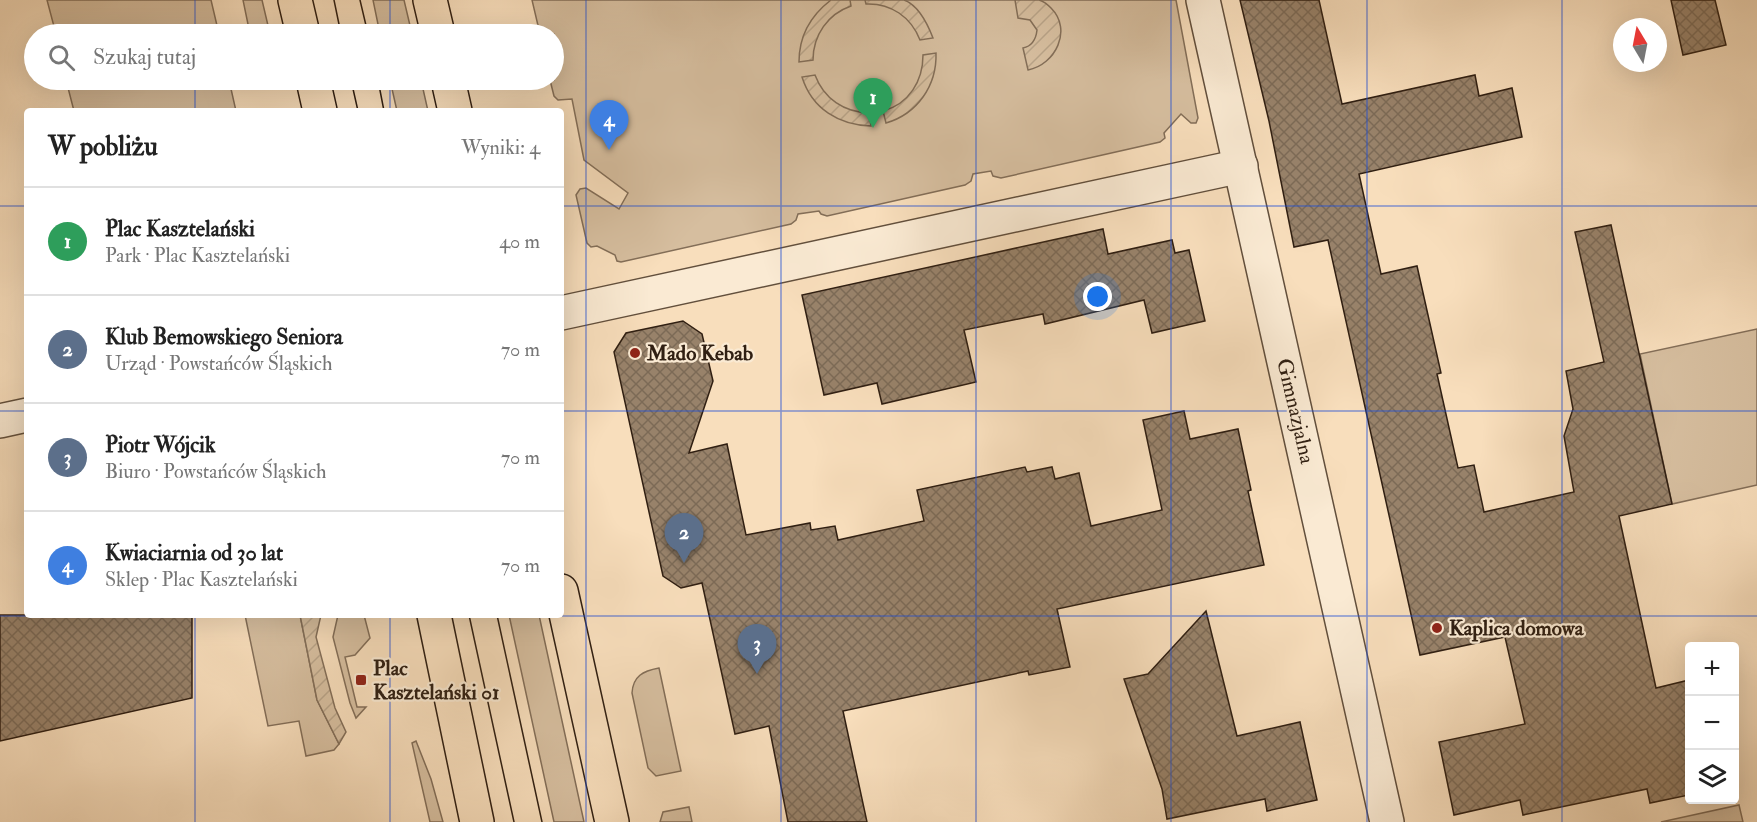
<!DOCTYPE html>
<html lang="pl">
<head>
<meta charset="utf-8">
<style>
	body { margin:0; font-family:"IM FELL Double Pica",serif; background:#f2f2f2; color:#222 }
	.controls { position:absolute; right:18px; bottom:18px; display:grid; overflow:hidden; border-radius:6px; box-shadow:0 6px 24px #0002 }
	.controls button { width:54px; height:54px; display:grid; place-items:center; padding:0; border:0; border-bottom:2px solid #e0e0e0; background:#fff; color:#222; font:30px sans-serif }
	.compass { position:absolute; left:1613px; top:18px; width:54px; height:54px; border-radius:50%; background:#fff; box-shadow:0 6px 24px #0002; rotate:350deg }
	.you { position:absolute; left:1098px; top:297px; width:21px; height:21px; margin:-15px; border:4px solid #fff; border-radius:50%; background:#1a73e8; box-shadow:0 0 0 9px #1a73e833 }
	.badge { display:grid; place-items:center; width:39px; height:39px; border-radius:50%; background:#8f2418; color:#fff; font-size:20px; font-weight:700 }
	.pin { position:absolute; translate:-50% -50px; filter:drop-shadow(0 2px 3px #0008) }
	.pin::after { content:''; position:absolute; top:32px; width:21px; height:18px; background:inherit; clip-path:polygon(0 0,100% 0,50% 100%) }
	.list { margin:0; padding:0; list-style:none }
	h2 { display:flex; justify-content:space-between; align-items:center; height:78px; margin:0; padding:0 24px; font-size:26px }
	h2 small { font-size:20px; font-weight:400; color:#767676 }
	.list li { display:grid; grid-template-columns:39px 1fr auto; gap:18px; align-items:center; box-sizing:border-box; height:108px; padding:0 24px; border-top:2px solid #e0e0e0 }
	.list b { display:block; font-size:22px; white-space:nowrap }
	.list p { margin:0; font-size:20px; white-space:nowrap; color:#767676 }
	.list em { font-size:20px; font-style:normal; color:#767676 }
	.icon { flex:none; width:33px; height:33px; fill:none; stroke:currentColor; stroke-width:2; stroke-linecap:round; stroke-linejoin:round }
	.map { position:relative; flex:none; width:1757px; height:822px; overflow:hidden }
	.search { position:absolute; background:#fff; box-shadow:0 6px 24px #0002; left:24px; top:24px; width:540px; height:66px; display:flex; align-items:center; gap:15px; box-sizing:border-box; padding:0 21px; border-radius:33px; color:#767676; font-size:22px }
	.panel { position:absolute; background:#fff; box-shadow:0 6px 24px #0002; left:24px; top:108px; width:540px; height:510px; border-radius:6px }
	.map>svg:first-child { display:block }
	.green { fill:#d6be9f; stroke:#836e58; stroke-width:1.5 }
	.garden { fill:url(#garden-furrows); stroke:#836e58; stroke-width:1.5 }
	.building { fill:url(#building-cross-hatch); stroke:#301f12; stroke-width:1.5 }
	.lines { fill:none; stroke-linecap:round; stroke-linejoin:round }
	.minor-casing { stroke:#624f3c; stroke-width:36 }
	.major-casing { stroke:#301f12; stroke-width:36 }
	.minor { stroke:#faead3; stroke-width:33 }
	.major { stroke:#f8debc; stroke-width:33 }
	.tram { stroke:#301f12; stroke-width:1.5 }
	.grid { fill:none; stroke:#1d4ed8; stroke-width:1.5; stroke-opacity:0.55 }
	.poi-dot { fill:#8f2418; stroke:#faead3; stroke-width:2 }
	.labels { text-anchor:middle; stroke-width:4.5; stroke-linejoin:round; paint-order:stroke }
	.poi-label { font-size:21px; font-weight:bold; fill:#301f12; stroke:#faead3; text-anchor:start }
	.street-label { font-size:21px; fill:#301f12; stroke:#faead3 }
</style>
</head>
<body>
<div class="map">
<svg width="1757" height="822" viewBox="0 0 1757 822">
	<defs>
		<pattern id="garden-furrows" width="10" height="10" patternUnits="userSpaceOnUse" patternTransform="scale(1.5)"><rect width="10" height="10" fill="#d6be9f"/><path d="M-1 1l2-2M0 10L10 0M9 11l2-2" fill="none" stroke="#b8a388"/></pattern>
		<pattern id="building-cross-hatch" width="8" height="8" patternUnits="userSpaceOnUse" patternTransform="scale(1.5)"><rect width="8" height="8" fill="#98826a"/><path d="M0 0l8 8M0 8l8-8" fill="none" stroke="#7c6a56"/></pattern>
	</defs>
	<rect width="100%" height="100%" fill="#f8debc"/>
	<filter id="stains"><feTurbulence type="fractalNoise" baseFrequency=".00333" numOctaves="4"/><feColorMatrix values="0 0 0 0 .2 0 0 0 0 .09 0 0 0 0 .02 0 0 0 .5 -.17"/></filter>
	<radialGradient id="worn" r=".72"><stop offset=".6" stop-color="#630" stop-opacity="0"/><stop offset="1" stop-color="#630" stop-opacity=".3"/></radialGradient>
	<g class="green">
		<polygon points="47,0 211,0 219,34 56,34"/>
		<polygon points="243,0 262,0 270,34 250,34"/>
		<polygon points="373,0 404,0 412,34 380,34"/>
		<polygon points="532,0 1176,0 1198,118 1196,123 1191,123 1181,114 1164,133 1165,138 1160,142 1001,178 993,176 991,171 973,174 971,181 965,185 827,216 821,214 819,211 798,214 796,220 791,224 621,262 617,261 615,255 597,246 591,247 587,243 576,195 580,189 586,188 619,209 628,193 584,160 572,99 558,100 554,96 550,80 554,80 554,34 540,34"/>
		<polygon points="66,80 229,80 236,111 74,111"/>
		<polygon points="390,80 421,80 428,111 397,111"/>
		<polygon points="1757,329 1757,485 1672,504 1640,354"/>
		<polygon points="245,615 300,615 317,700 339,744 334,750 306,756 299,721 268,726"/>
		<polygon points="338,615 364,615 370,638 355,655 345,657 357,707 366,707 356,718 350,703 333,637"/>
		<polygon points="509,615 539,615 584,822 554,822"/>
		<path d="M 659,668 L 681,771 L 656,776 L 648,768 L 632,693 C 633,676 643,671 659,668 Z"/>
		<polygon points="416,741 431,779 443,822 430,822 412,743"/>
		<polygon points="1739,805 1743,822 1661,822"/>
		<polygon points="689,807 692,822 660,822 663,812"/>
	</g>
	<g class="garden">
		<path d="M 831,0 L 850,0 L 851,6 C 828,14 813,35 813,60 L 799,62 C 799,36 810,16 831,0 Z"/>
		<path d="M 865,0 C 875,0 895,0 904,0 C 918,5 928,25 933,38 L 920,40 C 911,17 891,3 866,4 Z"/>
		<path d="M 1015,0 C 1022,0 1032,0 1039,0 C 1043,1 1048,5 1051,8 C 1073,30 1055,65 1028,70 L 1023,48 C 1033,46 1036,39 1037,30 L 1030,20 L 1018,18 Z"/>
		<path d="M 936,53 C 937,86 917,114 886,123 L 883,111 C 909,104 923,81 923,55 Z"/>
		<path d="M 815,75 C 824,99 844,112 869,113 L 871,126 C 839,125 812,109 802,77 Z"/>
		<polygon points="300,615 321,615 316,637 335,708 346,732 339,744 317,700"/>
	</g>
	<g class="building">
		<polygon points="1240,0 1319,0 1342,104 1475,75 1479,96 1512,88 1522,137 1359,174 1381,274 1417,266 1441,373 1437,374 1458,468 1474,465 1484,512 1574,492 1564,436 1573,409 1566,371 1604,362 1575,232 1611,225 1672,504 1619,516 1656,688 1689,680 1689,795 1650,803 1647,789 1523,815 1520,800 1454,815 1439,742 1525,724 1505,637 1420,655 1328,240 1294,247 1269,121"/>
		<polygon points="1671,0 1715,0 1726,45 1683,55"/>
		<polygon points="1103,229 1108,254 1172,240 1175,253 1189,250 1205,321 1152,333 1144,300 1045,324 1043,314 964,330 976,382 882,404 877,383 824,395 802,295"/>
		<polygon points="683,321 702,334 713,381 689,453 727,444 746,535 810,523 811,530 835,526 838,540 924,521 917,490 1025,467 1027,472 1052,467 1055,479 1079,473 1091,526 1162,510 1143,420 1184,411 1190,439 1238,429 1251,490 1248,491 1264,565 1057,609 1070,667 1029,675 1028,671 843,711 867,822 788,822 769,726 735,734 702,583 681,588 663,576 614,352 626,333"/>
		<polygon points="1206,611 1237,736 1300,722 1317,800 1267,811 1265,799 1167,819 1162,789 1124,679 1148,674"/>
		<polygon points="0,615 192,615 192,698 0,741"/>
	</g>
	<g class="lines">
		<defs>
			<g id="minor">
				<polyline points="1203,0 1387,822"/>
				<polyline points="561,313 1241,166"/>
				<polyline points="0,421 27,415"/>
			</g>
			<g id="major">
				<polyline points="295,0 303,34"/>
				<polyline points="430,0 438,34"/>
				<polyline points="313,80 320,111"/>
				<polyline points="448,80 455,111"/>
				<polyline points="561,591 612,822"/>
				<polyline points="434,615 477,822"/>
			</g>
		</defs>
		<use href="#minor" class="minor-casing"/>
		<use href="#major" class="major-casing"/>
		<use href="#minor" class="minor"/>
		<use href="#major" class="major"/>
		<g class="tram">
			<polyline points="334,0 341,34"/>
			<polyline points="360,0 368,34"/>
			<polyline points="351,80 358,111"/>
			<polyline points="378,80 384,111"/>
			<polyline points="469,615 514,822"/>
			<polyline points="497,615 542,822"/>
		</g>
	</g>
	<path class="grid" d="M 195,0 L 195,34M 390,0 L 390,34M 586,0 L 586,822M 781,0 L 781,822M 976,0 L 976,822M 1171,0 L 1171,822M 1367,0 L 1367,822M 1562,0 L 1562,822M 195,80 L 195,111M 390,80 L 390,111M 0,206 L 27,206M 561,206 L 1757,206M 0,411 L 27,411M 561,411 L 1757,411M 195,615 L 195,822M 390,615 L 390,822M 0,616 L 1757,616"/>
	<g class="poi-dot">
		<circle cx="635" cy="353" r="6"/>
		<circle cx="1437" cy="628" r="6"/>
		<rect x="355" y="674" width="12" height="12" rx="3"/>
	</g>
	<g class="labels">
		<g class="poi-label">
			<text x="647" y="360">Mado Kebab</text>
			<text x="1449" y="635">Kaplica domowa</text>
			<text x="373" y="675">Plac<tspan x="373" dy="24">Kasztelański 01</tspan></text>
		</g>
		<g class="street-label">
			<text transform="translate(1296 411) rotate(77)" y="7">Gimnazjalna</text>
		</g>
	</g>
	<rect width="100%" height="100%" filter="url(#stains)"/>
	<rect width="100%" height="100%" fill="url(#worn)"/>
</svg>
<div class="controls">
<button>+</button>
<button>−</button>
<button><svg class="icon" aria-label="layers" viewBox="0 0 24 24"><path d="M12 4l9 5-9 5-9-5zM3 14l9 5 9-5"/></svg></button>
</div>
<svg class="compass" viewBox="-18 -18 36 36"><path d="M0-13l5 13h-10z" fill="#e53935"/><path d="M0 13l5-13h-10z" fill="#767676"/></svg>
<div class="you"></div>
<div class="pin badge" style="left:873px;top:128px;background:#2e9e5b">1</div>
<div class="pin badge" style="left:684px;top:563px;background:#5c6f8a">2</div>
<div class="pin badge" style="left:757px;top:674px;background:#5c6f8a">3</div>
<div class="pin badge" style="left:609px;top:150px;background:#3f7fe0">4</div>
<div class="search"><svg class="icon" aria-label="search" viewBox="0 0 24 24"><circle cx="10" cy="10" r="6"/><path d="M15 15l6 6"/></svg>Szukaj tutaj</div>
<section class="panel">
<h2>W pobliżu<small>Wyniki: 4</small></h2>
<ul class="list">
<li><span class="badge" style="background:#2e9e5b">1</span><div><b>Plac Kasztelański</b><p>Park · Plac Kasztelański</p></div><em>40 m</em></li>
<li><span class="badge" style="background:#5c6f8a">2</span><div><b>Klub Bemowskiego Seniora</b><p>Urząd · Powstańców Śląskich</p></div><em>70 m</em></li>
<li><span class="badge" style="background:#5c6f8a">3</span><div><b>Piotr Wójcik</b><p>Biuro · Powstańców Śląskich</p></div><em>70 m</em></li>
<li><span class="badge" style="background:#3f7fe0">4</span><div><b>Kwiaciarnia od 30 lat</b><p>Sklep · Plac Kasztelański</p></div><em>70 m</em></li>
</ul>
</section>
</div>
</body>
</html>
